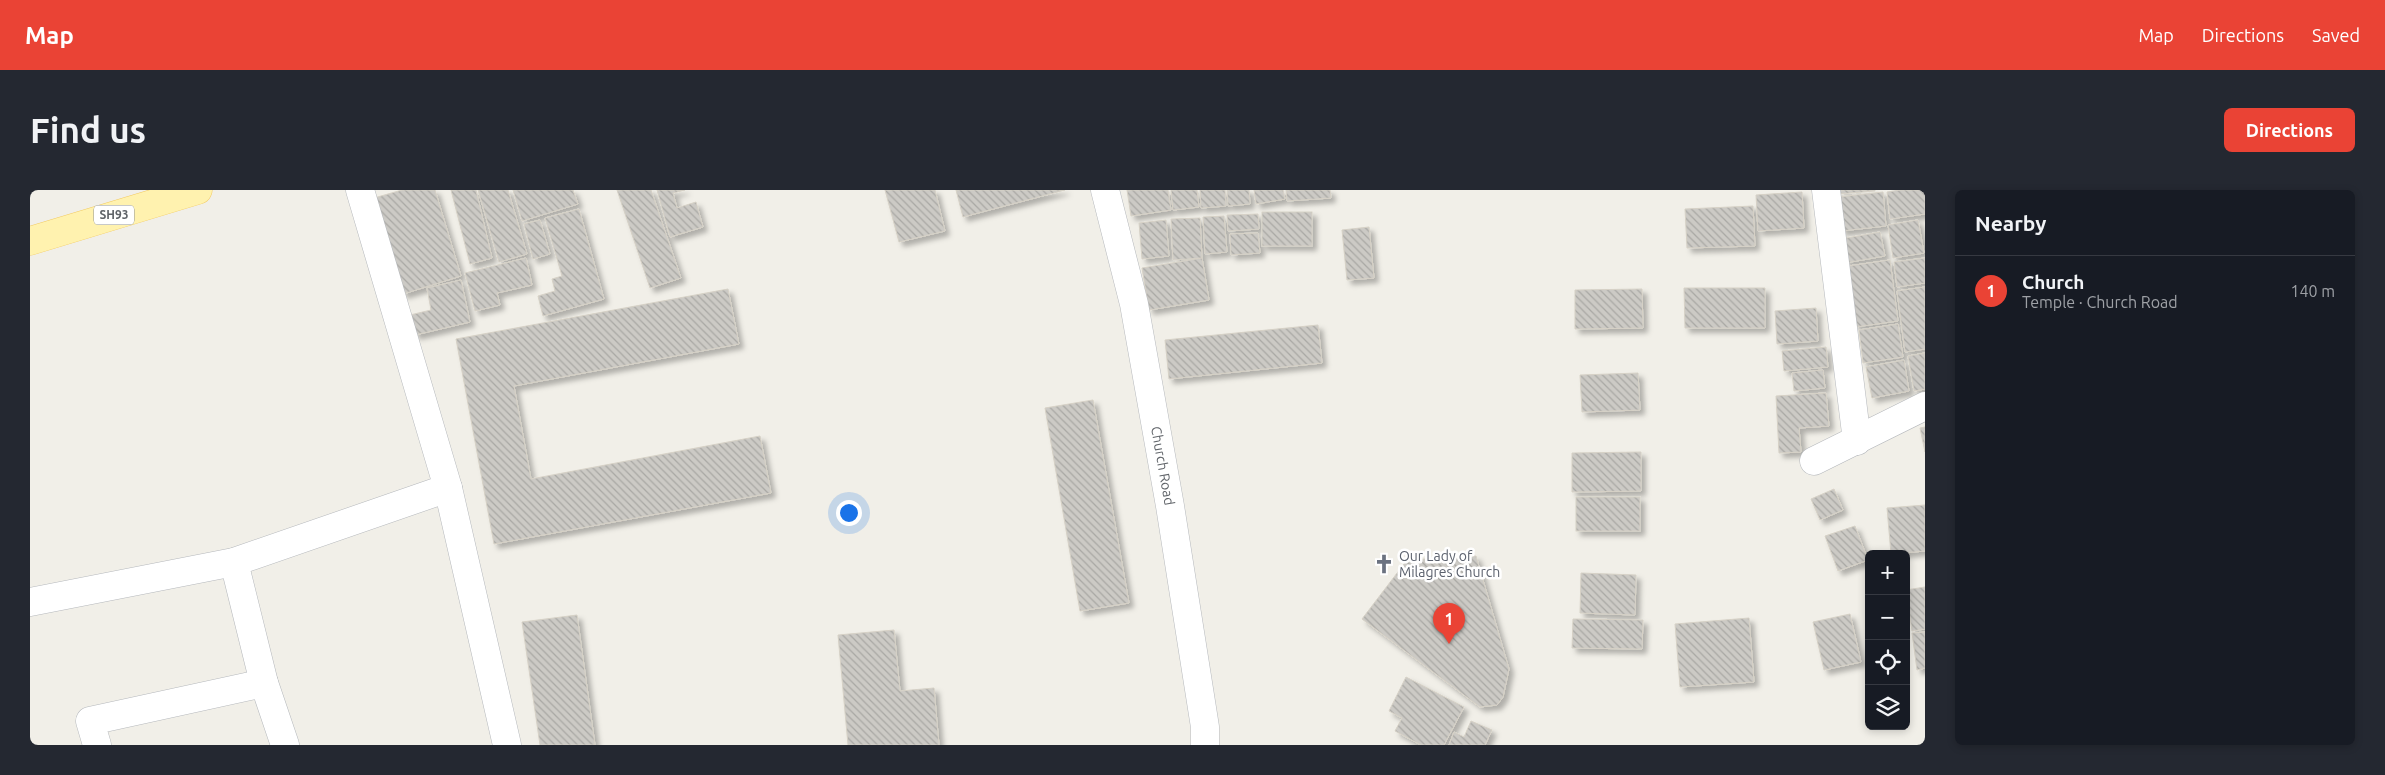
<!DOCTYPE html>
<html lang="en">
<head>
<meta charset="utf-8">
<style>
	body { margin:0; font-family:Ubuntu,sans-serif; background:#242831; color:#f1f3f6 }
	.controls { position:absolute; right:15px; bottom:15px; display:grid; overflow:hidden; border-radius:8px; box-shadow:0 2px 8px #0003 }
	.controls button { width:45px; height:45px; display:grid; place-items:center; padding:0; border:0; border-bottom:1px solid #363941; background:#171b24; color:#f1f3f6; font:25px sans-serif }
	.you { position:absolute; left:818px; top:322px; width:18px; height:18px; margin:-12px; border:4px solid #fff; border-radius:50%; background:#1a73e8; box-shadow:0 0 0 8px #1a73e833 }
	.badge { display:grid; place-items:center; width:32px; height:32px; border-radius:50%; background:#ea4335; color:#fff; font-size:16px; font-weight:700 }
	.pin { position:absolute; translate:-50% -41px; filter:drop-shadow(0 1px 2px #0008) }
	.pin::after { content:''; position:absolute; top:26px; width:18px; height:15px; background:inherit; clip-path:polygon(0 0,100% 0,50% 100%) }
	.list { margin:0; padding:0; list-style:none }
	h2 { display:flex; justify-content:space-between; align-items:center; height:65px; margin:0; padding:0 20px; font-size:21px }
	h2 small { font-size:16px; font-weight:400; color:#9ea1a6 }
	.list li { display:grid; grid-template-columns:32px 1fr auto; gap:15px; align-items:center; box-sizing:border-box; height:70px; padding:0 20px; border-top:1px solid #363941 }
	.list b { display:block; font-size:19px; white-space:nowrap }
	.list p { margin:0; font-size:16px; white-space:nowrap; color:#9ea1a6 }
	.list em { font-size:16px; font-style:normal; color:#9ea1a6 }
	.icon { flex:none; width:28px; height:28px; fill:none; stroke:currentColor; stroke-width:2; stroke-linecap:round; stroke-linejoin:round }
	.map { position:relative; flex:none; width:1895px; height:555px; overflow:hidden; border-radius:8px }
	header { display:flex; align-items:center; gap:30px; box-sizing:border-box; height:70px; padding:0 25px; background:#ea4335; color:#fff }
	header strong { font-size:24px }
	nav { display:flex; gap:28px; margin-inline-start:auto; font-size:18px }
	.intro { display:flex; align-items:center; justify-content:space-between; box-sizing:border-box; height:120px; padding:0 30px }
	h1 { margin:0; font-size:35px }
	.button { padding:12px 22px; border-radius:8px; background:#ea4335; color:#fff; font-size:18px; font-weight:700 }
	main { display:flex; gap:30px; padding:0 30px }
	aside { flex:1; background:#171b24; border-radius:8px; box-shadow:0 2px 8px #0003 }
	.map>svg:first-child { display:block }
	.building { fill:url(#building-back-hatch); stroke:#d6d1c6; filter:url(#shadow) }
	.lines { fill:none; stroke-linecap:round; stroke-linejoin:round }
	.minor-casing { stroke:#b5b8bc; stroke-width:29 }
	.primary-casing { stroke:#f2c960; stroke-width:29 }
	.minor { stroke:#fff; stroke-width:28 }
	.primary { stroke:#fff2af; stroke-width:28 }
	.labels { text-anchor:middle; stroke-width:5; stroke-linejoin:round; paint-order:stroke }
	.shield { fill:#fff; stroke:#8f9295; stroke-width:1 }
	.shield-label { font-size:12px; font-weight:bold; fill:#5f6368 }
	.street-label { font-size:14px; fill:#5f6368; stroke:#fff }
	.worship-label { font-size:14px; fill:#5b616d; stroke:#fff; text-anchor:start }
</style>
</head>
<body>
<header>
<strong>Map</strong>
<nav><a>Map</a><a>Directions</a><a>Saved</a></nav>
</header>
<div class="intro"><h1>Find us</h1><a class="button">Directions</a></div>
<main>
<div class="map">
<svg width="1895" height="555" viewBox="0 0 1895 555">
	<defs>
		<pattern id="building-back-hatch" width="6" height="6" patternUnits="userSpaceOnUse" patternTransform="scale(1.25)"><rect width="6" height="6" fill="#cccac5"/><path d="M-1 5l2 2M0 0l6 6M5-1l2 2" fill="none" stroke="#a9a8a4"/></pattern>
		<filter id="shadow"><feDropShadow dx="4.5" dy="4.5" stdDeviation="2.5" flood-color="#0004"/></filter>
	</defs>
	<rect width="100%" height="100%" fill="#f1efe8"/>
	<g class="building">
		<polygon points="372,0 405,0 431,86 373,104 344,8"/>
		<polygon points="421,0 446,0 462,68 440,74"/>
		<polygon points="448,0 478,0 497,64 469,72"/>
		<polygon points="483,0 543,0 548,14 492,31"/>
		<polygon points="587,0 621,0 651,88 620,98"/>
		<polygon points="627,0 655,0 643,3 647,18 666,12 673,37 640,47"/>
		<polygon points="855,0 905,0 915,41 869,52"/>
		<polygon points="926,0 1035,0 933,27"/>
		<polygon points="1097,0 1138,0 1141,20 1101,26"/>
		<polygon points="1141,0 1167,0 1169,17 1143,20"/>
		<polygon points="1170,0 1195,0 1196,16 1171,18"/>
		<polygon points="1197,0 1219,0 1220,14 1198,16"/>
		<polygon points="1224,0 1253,0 1255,9 1226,14"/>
		<polygon points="1256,0 1300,0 1301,8 1257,11"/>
		<polygon points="1808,0 1845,0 1845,1 1808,4"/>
		<polygon points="1870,0 1895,0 1895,24 1860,29 1857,2"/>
		<polygon points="1772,2 1774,38 1728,41 1726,5"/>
		<polygon points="1853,2 1856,36 1811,41 1808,7"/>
		<polygon points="1723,16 1725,56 1657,58 1655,19"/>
		<polygon points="549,19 574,109 513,126 508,106 525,101 522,89 532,86 515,28"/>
		<rect x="1232" y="22" width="50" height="34"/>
		<polygon points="1228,24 1229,39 1198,41 1197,25"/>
		<polygon points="1194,26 1197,62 1175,64 1173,27"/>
		<polygon points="1170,28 1172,68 1143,70 1141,29"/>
		<polygon points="510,30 520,64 503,69 494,34"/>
		<polygon points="1136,30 1139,66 1112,69 1109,33"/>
		<polygon points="1888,30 1894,63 1863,68 1858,35"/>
		<polygon points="1339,37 1344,88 1317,90 1312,40"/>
		<polygon points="1850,42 1855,66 1815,73 1811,49"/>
		<polygon points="1228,43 1230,63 1201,65 1200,44"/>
		<polygon points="496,68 502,95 467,103 470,115 445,121 435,83"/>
		<polygon points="1172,68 1179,110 1119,120 1112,78"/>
		<polygon points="1895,68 1895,93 1867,97 1864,72"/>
		<polygon points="1860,70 1868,131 1825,137 1818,76"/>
		<polygon points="431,90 440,132 385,145 380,125 401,120 397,98"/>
		<polygon points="1895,97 1895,159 1875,162 1867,101"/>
		<polygon points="1654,98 1735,98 1735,138 1655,138"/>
		<polygon points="698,99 709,154 484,196 501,289 730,246 741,303 464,354 426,149"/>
		<polygon points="1612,99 1613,138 1545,139 1545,100"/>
		<polygon points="1786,118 1788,151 1747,154 1745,121"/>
		<polygon points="1868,134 1873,167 1833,173 1829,140"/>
		<polygon points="1288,135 1292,173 1139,189 1135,150"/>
		<polygon points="1796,157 1798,177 1754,181 1752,161"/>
		<polygon points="1895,163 1895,199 1884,201 1878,166"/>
		<polygon points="1874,170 1879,201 1842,208 1836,177"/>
		<polygon points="1793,180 1795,198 1764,201 1762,183"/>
		<polygon points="1608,183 1610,220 1552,222 1550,185"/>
		<polygon points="1796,203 1799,236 1769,238 1771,262 1749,263 1746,206"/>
		<polygon points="1063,210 1099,413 1050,421 1015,218"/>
		<polygon points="1895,237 1895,262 1890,238"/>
		<polygon points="1611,262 1611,301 1542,302 1542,263"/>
		<polygon points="1804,299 1813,320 1790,330 1781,309"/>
		<rect x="1546" y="307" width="64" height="34"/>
		<polygon points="1895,315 1895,361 1861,364 1857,318"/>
		<polygon points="1825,336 1838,370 1808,381 1795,346"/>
		<polygon points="1446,366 1479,479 1473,507 1467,515 1450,517 1332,429 1377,370"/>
		<polygon points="1551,383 1606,385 1605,425 1550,423"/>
		<polygon points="1895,397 1895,439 1882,441 1876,400"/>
		<polygon points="1820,424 1831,472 1794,480 1783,432"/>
		<polygon points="547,425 565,555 510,555 492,432"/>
		<polygon points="1719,428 1724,492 1650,497 1645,434"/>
		<polygon points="1543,429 1613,430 1612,459 1542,458"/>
		<polygon points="864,440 870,501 904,498 909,555 818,555 808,445"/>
		<polygon points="1895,442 1895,478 1887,480 1882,443"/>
		<polygon points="1376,487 1434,517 1414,555 1391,555 1365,541 1372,528 1359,521"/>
		<polygon points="1441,531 1462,540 1455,555 1419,555 1424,542 1434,547"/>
	</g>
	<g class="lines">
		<defs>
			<g id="minor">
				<polyline points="330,0 418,298 477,555"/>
				<path id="s1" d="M 1075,0 L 1104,114 L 1140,316 L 1175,537 L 1175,555"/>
				<polyline points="1796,0 1827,251"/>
				<polyline points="1784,271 1895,216"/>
				<polyline points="204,372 234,493 255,555"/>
				<polyline points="0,412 204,372 418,298"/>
				<polyline points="67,555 60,531 234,493"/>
			</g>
			<polyline id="primary" points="0,51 168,0"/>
		</defs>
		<use href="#minor" class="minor-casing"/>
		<use href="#primary" class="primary-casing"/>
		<use href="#minor" class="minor"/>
		<use href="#primary" class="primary"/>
	</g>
	<defs>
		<symbol id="church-bare" viewBox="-9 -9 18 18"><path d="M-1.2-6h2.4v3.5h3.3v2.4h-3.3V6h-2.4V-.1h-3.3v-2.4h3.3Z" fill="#6b7280" stroke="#fff" stroke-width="2.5" paint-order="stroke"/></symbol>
	</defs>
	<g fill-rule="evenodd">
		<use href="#church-bare" x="1340" y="360" width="28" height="28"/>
	</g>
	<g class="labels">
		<rect class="shield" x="64" y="15.5" width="40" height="19" rx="4"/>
		<g class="shield-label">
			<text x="84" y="29">SH93</text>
		</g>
		<g class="street-label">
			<text dy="5" stroke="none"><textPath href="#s1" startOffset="282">Church Road</textPath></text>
		</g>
		<g class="worship-label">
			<text x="1369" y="371">Our Lady of<tspan x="1369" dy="16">Milagres Church</tspan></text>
		</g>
	</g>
</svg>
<div class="controls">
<button>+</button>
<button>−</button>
<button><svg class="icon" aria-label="locate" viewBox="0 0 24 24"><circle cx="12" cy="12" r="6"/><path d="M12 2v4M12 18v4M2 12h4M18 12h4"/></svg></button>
<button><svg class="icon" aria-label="layers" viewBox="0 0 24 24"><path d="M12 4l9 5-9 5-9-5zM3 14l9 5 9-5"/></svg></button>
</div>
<div class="you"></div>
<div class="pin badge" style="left:1419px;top:454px">1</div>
</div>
<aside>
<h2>Nearby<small></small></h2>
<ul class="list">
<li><span class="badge">1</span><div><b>Church</b><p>Temple · Church Road</p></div><em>140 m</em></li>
</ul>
</aside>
</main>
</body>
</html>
